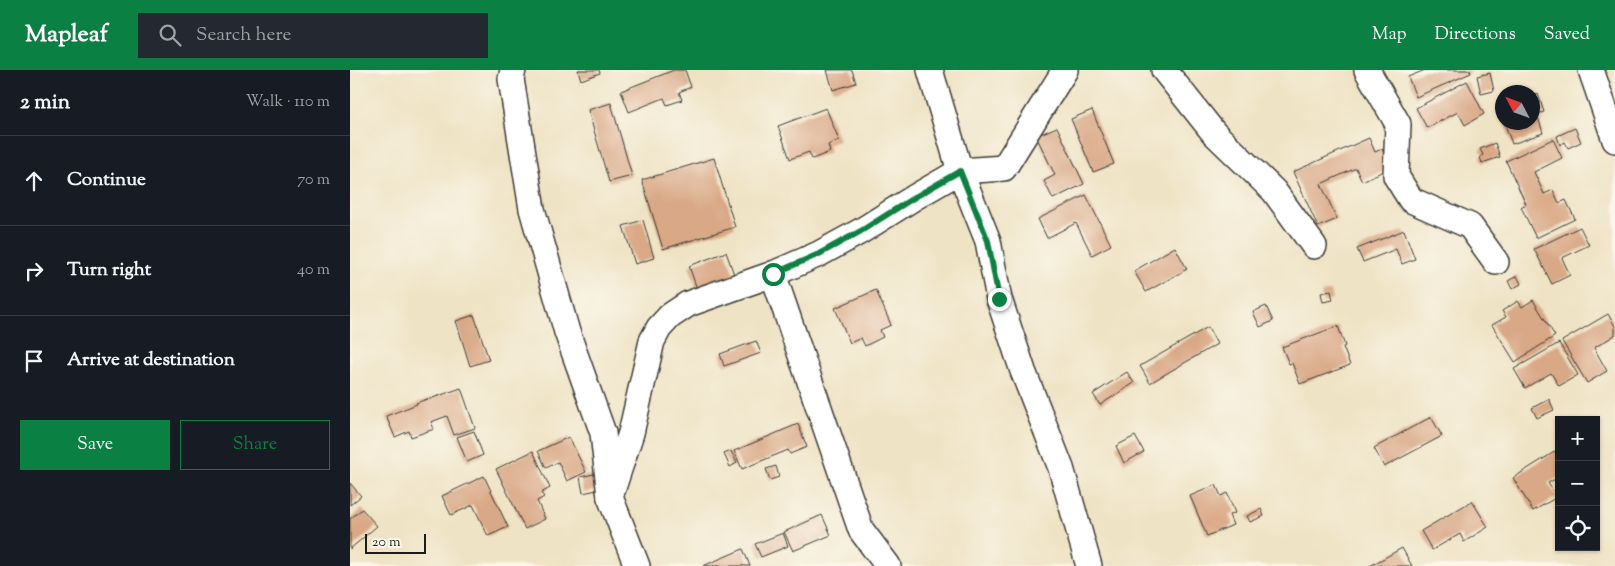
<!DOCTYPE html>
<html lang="en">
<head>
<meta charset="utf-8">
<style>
	body { margin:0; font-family:"Sorts Mill Goudy",serif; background:#242831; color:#f1f3f6 }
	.controls { position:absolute; right:15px; bottom:15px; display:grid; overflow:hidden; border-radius:0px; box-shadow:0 1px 4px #0004 }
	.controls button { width:45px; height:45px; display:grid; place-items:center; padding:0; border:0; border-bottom:1px solid #363941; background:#171b24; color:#f1f3f6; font:25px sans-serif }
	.compass { position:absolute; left:1145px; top:15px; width:45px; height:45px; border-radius:50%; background:#171b24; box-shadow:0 1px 4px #0004; rotate:311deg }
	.scale { position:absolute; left:15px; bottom:12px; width:61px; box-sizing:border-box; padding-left:5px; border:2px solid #1c1c1c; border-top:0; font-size:14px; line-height:18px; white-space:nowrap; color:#1c1c1c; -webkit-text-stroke:4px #fbf7ec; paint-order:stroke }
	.stop { position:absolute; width:15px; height:15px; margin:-11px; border:4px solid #0b8043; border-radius:50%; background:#fff }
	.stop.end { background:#0b8043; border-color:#fff; box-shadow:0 1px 5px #0008 }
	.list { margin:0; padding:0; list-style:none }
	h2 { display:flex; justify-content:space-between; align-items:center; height:65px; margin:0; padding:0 20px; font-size:21px }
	h2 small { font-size:16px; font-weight:400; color:#9ea1a6 }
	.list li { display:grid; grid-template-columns:32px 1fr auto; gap:15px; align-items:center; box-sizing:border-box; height:90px; padding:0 20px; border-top:1px solid #363941 }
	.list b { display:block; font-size:19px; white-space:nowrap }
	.list em { font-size:16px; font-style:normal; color:#9ea1a6 }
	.actions { display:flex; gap:10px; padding:15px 20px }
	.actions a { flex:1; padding:11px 0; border:1px solid #0b8043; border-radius:0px; text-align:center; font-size:18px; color:#0b8043 }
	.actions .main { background:#0b8043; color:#fff }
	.icon { flex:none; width:28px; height:28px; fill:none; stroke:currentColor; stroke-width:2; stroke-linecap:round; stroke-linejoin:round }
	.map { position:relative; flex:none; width:1265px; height:496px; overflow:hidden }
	header { display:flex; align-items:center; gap:30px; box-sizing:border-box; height:70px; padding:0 25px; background:#0b8043; color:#fff }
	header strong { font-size:24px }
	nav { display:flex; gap:28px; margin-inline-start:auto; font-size:18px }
	.search { width:350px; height:45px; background:#242831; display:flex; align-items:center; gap:12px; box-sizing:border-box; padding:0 18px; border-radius:0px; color:#9ea1a6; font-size:19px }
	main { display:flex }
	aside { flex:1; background:#171b24 }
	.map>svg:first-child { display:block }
	.building { fill:#d9a886 }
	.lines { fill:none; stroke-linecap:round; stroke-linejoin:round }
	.minor-casing { stroke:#3c3a35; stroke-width:28 }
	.minor { stroke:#fff; stroke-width:25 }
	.route { stroke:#0b8043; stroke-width:6 }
</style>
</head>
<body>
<header>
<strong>Mapleaf</strong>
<div class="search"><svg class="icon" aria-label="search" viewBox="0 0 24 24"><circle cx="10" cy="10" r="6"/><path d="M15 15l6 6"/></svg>Search here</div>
<nav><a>Map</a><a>Directions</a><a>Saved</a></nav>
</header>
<main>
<aside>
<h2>2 min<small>Walk · 110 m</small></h2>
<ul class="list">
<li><svg class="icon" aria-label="ahead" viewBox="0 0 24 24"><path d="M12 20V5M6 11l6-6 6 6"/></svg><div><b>Continue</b></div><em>70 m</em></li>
<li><svg class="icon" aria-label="right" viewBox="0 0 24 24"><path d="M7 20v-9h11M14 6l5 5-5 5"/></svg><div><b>Turn right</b></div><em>40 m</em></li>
<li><svg class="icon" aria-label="arrive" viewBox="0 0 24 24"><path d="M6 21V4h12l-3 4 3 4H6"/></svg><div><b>Arrive at destination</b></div></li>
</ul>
<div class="actions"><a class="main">Save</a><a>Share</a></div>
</aside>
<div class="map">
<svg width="1265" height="496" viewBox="0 0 1265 496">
	<rect width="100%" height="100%" fill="#fbf7ec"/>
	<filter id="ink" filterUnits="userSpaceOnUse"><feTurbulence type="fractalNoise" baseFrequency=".02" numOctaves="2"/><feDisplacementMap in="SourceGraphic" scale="10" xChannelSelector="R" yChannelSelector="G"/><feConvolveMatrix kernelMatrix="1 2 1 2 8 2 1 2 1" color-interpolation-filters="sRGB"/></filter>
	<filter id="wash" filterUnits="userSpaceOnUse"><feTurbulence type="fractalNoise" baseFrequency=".0096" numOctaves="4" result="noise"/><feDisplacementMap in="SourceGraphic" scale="20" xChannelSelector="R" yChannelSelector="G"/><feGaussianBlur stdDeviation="1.12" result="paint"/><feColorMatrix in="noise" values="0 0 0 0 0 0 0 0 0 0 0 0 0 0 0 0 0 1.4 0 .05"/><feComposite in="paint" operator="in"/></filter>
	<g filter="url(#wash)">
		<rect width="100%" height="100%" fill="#efe3c5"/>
		<g id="blocks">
			<g class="building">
				<polygon points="228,0 249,0 250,3 231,10"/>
				<polygon points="324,0 335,0 341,17 329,22 332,30 317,35 314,28 279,42 271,21"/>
				<polygon points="477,0 502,0 506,13 483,20"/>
				<polygon points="1075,0 1120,0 1121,3 1066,27 1058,7"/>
				<polygon points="1140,3 1144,21 1131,24 1127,6"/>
				<polygon points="1117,11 1134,44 1115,55 1108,42 1077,58 1066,38"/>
				<polygon points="1188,24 1194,42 1187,44 1193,63 1162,74 1154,52 1182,52 1182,26"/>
				<polygon points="261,33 282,106 259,112 238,40"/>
				<polygon points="476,38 489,70 478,75 480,82 462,89 459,82 440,89 428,56"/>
				<polygon points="742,40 764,94 743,102 721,49"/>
				<polygon points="707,57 734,114 703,129 694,111 705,105 686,66"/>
				<polygon points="1225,58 1231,72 1218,78 1215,72 1210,75 1207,66"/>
				<polygon points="1019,68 1025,82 1032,79 1040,98 1012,111 1006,98 971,114 987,149 968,157 943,102"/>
				<polygon points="1203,69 1212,88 1184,102 1194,124 1203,120 1209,133 1216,130 1225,149 1186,168 1171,137 1176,134 1156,91"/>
				<polygon points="1145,73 1150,87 1132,93 1130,87 1133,85 1130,79"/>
				<polygon points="364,88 385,157 313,179 292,110"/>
				<polygon points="736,125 761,175 742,185 726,153 697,168 688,149"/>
				<polygon points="293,150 304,188 285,194 273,156"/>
				<polygon points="1230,157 1239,175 1212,188 1220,205 1202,214 1184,179"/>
				<polygon points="1054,160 1065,189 1052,194 1046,179 1013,192 1007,179"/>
				<polygon points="825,177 837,199 796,222 784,201"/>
				<polygon points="376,182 385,207 348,222 339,196"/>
				<polygon points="1167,206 1171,214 1162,219 1158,211"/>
				<polygon points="526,220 541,255 530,260 533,267 515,276 511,268 500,273 485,238"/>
				<polygon points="981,221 983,230 973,232 971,223"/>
				<polygon points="1183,230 1205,266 1165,292 1142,255 1156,247 1152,241 1168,231 1172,237"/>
				<polygon points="916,236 923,251 910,257 903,242"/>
				<polygon points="1258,244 1265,256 1265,265 1244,278 1257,301 1237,313 1212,271"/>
				<polygon points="124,245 139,290 120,296 106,251"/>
				<polygon points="988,256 995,276 993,277 1000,295 950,314 942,293 939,294 932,277"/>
				<polygon points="858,257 867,274 800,313 790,296"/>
				<polygon points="406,271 411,283 374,296 370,284"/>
				<polygon points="1209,273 1228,305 1209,316 1201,303 1175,318 1164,299"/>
				<polygon points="777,302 784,313 750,335 743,324"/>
				<polygon points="111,318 125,358 104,365 97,346 81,352 84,359 61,367 59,361 45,367 36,346 67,334 66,333 77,329 77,330"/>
				<polygon points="1199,329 1204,340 1187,348 1182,338"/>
				<polygon points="1081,347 1092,366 1034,397 1024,378"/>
				<polygon points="448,354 457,377 440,384 438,380 392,399 384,381"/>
				<polygon points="124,361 133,385 117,392 107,367"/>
				<polygon points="785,366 794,382 774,393 766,376"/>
				<polygon points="219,367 236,402 217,411 208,392 196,398 188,381"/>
				<polygon points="1209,379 1209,407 1198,413 1207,427 1183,441 1163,408"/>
				<polygon points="183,381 200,418 191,423 194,427 187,431 195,449 175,459 146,399"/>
				<polygon points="381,381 387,393 380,397 374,384"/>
				<polygon points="426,396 429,407 420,410 416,399"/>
				<polygon points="244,404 247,420 233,423 230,407"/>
				<polygon points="134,406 158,457 138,466 123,435 101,445 92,426"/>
				<polygon points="0,413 11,426 0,435"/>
				<polygon points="866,415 871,426 877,423 885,443 879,445 883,455 857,466 840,426"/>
				<polygon points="1122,431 1138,457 1114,472 1110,464 1082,480 1071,461"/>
				<polygon points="12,439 27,456 0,479 0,449"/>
				<polygon points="911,439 914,446 900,452 897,446"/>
				<polygon points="472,445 481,465 443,481 434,462"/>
				<polygon points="433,463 438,476 411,487 405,474"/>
				<polygon points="1052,478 1062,496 1020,496"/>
				<polygon points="393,479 400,496 353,496"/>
			</g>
		</g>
	</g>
	<g filter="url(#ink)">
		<use href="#blocks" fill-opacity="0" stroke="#3c3a35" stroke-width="1"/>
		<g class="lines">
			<defs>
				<g id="minor">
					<polyline points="163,0 161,9 182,139 217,262 253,363 260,427 287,496"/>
					<polyline points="580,0 610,101 638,171 649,229 673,301 711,398 739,496"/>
					<polyline points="814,0 864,63 924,121 964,176"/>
					<polyline points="1017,0 1048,54 1046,106 1061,130 1120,156 1146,192"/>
					<polyline points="1241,0 1265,70"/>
					<polyline points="423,204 511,460 538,496"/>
					<polyline points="260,427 281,363 302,271 309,258 320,246 338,234 423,204 469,184 511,161 565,127 610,101 654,98 715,0"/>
				</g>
			</defs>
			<use href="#minor" class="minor-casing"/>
			<use href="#minor" class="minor"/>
		</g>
	</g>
	<g class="lines" filter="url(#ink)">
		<polyline class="route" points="423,204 469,184 511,161 565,127 610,101 638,171 649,229"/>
	</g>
</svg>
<div class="controls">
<button>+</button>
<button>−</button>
<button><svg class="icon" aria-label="locate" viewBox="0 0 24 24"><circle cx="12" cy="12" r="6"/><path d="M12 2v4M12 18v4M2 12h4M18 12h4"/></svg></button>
</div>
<svg class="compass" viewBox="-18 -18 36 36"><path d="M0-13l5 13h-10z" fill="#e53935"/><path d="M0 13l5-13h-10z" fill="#9ea1a6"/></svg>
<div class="scale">20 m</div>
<div class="stop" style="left:423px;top:204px"></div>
<div class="stop end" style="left:649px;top:229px"></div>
</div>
</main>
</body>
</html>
